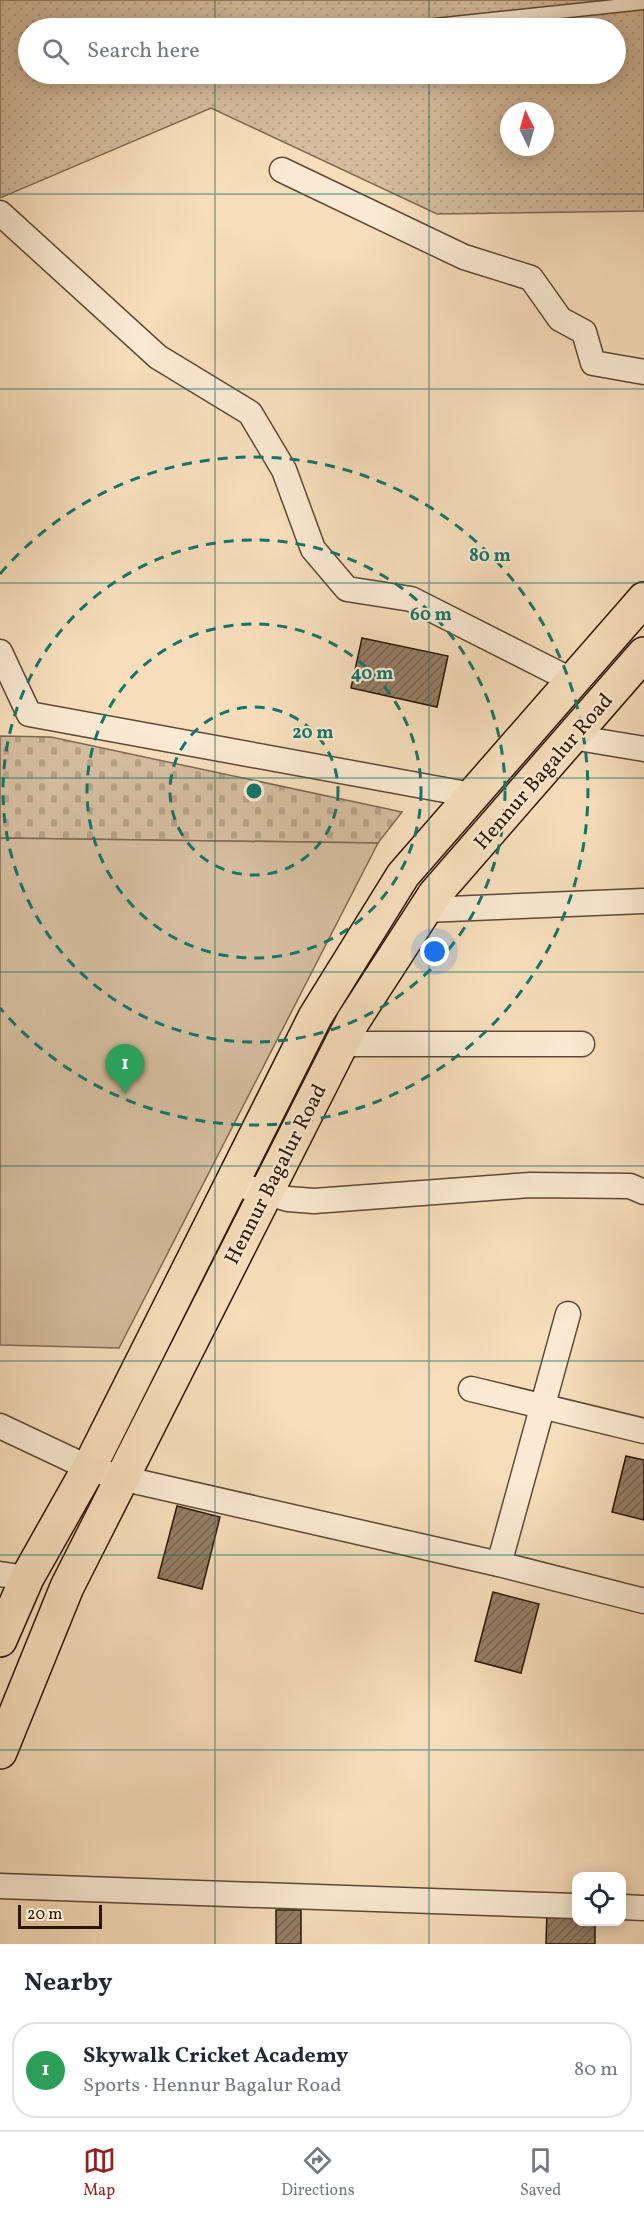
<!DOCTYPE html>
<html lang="en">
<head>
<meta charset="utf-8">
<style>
	body { margin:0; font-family:Vollkorn,serif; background:#f2f2f3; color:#1f2937 }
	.controls { position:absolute; right:18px; bottom:18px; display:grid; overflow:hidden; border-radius:12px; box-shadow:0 3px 15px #0003 }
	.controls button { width:54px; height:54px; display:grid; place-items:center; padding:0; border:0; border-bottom:2px solid #e0e1e3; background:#fff; color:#1f2937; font:30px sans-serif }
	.compass { position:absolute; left:500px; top:102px; width:54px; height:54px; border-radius:50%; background:#fff; box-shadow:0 3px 15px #0003; rotate:355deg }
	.scale { position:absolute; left:18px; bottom:15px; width:84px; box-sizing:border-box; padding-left:6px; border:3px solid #2b170a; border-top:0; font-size:16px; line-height:21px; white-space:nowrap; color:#2b170a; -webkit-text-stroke:4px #faead3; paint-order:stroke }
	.you { position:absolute; left:435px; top:952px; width:21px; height:21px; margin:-15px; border:4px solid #fff; border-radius:50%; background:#1a73e8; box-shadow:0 0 0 9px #1a73e833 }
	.badge { display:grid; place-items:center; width:39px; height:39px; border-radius:50%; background:#8f2418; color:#fff; font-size:20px; font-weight:700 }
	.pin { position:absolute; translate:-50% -50px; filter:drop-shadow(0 2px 3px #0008) }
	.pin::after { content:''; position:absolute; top:32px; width:21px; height:18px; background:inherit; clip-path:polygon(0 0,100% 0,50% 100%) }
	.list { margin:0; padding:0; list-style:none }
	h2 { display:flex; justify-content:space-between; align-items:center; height:78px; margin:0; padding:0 24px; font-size:26px }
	h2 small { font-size:20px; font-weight:400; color:#747a83 }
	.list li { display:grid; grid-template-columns:39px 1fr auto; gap:18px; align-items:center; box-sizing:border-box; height:96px; margin:0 12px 12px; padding:0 12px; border:2px solid #e0e1e3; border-radius:24px }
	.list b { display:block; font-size:22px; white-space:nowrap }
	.list p { margin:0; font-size:20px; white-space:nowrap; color:#747a83 }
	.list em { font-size:20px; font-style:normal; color:#747a83 }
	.icon { flex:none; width:33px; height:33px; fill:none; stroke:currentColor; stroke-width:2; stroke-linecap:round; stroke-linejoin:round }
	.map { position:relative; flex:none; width:644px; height:1944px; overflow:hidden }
	.search { position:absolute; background:#fff; box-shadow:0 3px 15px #0003; left:18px; right:18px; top:18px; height:66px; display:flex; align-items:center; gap:15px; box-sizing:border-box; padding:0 21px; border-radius:33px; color:#747a83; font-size:22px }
	.sheet { height:186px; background:#fff }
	nav { display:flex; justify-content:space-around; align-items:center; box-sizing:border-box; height:84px; border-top:2px solid #e0e1e3; background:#fff; font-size:16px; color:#747a83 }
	nav a { display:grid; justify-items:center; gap:3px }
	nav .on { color:#8f2418 }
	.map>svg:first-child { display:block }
	.grass { fill:url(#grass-dots); stroke:#806a54; stroke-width:1.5; fill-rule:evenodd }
	.cemetery { fill:url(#cemetery-stones); stroke:#806a54; stroke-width:1.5 }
	.pitch { fill:#d4bc9d; stroke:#806a54; stroke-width:1.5 }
	.building { fill:url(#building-hatch); stroke:#2b170a; stroke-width:1.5 }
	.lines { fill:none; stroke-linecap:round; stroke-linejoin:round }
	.service-casing { stroke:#5e4936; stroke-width:15 }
	.minor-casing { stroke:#5e4936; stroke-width:27 }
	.primary-casing { stroke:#2b170a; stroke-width:36 }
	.service { stroke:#faead3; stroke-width:12 }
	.minor { stroke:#faead3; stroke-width:24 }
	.primary { stroke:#f7debb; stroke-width:33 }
	.grid { fill:none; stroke:#0f766e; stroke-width:1.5; stroke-opacity:0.55 }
	.ring { fill:none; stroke:#0f766e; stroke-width:3; stroke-dasharray:10 8 }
	.labels { text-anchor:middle; stroke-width:4.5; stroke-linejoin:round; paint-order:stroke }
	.street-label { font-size:21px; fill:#2b170a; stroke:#faead3 }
	.centre { fill:#0f766e; stroke:#faead3; stroke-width:3 }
	.ring-label { font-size:18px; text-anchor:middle; font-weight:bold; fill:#0f766e; stroke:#faead3; stroke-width:4.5; stroke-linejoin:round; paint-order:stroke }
</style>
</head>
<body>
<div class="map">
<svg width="644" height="1944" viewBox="0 0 644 1944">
	<defs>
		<pattern id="grass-dots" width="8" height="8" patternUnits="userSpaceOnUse" patternTransform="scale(1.5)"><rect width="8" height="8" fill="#d4bc9d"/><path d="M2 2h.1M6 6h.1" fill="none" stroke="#b6a186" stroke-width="1.8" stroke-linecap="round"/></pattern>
		<pattern id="cemetery-stones" width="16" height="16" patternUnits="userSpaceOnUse" patternTransform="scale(1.5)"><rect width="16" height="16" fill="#d4bc9d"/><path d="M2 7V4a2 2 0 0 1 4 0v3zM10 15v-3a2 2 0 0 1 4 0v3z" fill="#b6a186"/></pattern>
		<pattern id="building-hatch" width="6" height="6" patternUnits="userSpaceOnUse" patternTransform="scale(1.5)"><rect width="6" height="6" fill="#957e66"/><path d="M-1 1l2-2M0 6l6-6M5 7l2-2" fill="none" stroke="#7a6652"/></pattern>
	</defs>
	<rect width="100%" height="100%" fill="#f7debb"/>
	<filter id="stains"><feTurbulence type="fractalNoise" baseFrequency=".00333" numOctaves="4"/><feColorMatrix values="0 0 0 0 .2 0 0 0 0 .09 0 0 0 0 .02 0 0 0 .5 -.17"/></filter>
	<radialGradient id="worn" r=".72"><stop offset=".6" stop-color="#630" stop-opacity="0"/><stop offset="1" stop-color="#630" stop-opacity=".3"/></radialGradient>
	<path class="grass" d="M 0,0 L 644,0 L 644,211 L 437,214 L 211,108 L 0,198 ZM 28,28 L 616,28 L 616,74 L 28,74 ZM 509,111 L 545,111 L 545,147 L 509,147 Z"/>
	<polygon class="cemetery" points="0,736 51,737 402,812 378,843 0,838"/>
	<polygon class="pitch" points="0,838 378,843 119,1348 0,1345"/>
	<g class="building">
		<polygon points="362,638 448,656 437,707 351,688"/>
		<polygon points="626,1456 644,1460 644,1520 612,1512"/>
		<polygon points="177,1506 220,1517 202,1589 158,1578"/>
		<polygon points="493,1592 539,1604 521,1673 475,1661"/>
		<polygon points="547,1908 576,1909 576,1922 595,1922 595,1944 546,1944"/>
		<rect x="276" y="1910" width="25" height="34"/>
	</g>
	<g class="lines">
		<defs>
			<polyline id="service" points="407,28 644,3"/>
			<g id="minor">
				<polyline points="282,170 464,257 531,278 560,319 584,332 593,363 644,372"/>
				<polyline points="0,213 158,357 250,413 284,470 313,549 347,589 411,599 573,681"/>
				<polyline points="0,652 29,714 472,795"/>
				<polyline points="572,737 644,749"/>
				<polyline points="425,910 644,901"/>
				<polyline points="342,1044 582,1044"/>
				<polyline points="232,1183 288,1199 314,1201 530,1185 630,1186 644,1192"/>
				<polyline points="471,1389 644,1431"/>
				<polyline points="0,1426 89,1468 121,1478 499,1564 644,1601"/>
				<polyline points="499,1564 568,1314"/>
				<polyline points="0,1574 27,1578"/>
				<polyline points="0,1886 576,1906"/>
				<polyline points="622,1907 644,1908"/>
			</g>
			<g id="primary">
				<polyline points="0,1640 27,1578 89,1468 315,1017 403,875 644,599"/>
				<polyline points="0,1752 67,1587 353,1021 435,894 644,654"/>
			</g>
		</defs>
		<use href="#service" class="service-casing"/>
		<use href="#minor" class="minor-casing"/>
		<use href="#primary" class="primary-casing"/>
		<use href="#service" class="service"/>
		<use href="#minor" class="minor"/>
		<use href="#primary" class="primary"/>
	</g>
	<path class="grid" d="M 215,0 L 215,28M 429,0 L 429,28M 215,74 L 215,1944M 429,74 L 429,1944M 0,194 L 644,194M 0,389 L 644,389M 0,583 L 644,583M 0,778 L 644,778M 0,972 L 644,972M 0,1166 L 644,1166M 0,1361 L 644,1361M 0,1555 L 644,1555M 0,1750 L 644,1750"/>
	<g class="ring">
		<circle cx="254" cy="791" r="84"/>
		<circle cx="254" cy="791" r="167"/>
		<circle cx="254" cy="791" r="251"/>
		<path d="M0 574A334 334 0 1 1 0 1008"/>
	</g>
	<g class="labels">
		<g class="street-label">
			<text transform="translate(543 771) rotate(-49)" y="7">Hennur Bagalur Road</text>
			<text transform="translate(275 1174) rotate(-63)" y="7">Hennur Bagalur Road</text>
		</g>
	</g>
	<circle cx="254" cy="791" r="9" class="centre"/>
	<g class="ring-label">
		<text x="490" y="561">80 m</text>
		<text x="431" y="620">60 m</text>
		<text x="372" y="679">40 m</text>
		<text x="313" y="738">20 m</text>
	</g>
	<rect width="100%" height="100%" filter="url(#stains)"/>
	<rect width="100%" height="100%" fill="url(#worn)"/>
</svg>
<div class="controls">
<button><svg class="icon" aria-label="locate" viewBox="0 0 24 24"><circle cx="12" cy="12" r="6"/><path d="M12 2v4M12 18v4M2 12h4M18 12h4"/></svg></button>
</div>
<svg class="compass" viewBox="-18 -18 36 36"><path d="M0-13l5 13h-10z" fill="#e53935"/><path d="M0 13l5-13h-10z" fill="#747a83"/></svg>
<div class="scale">20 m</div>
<div class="you"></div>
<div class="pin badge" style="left:125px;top:1094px;background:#2e9e5b">1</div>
<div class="search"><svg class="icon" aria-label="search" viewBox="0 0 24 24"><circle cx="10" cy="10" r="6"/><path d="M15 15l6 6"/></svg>Search here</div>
</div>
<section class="sheet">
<h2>Nearby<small></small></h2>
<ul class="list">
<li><span class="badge" style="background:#2e9e5b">1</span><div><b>Skywalk Cricket Academy</b><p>Sports · Hennur Bagalur Road</p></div><em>80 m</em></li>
</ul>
</section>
<nav>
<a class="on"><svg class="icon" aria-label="map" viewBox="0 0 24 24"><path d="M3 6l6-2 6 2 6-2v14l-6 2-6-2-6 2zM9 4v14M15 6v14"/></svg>Map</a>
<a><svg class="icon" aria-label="directions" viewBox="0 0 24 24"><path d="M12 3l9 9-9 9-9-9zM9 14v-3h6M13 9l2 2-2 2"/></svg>Directions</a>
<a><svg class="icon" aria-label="saved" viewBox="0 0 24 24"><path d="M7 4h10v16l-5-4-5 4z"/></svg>Saved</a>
</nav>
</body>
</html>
